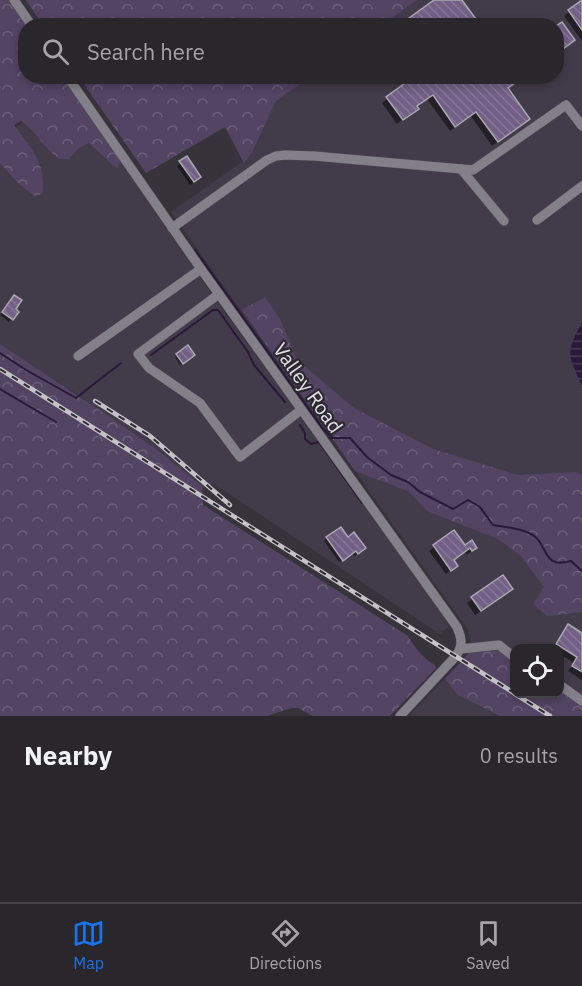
<!DOCTYPE html>
<html lang="en">
<head>
<meta charset="utf-8">
<style>
	body { margin:0; font-family:"IBM Plex Sans",sans-serif; background:#312e34; color:#f1f3f6 }
	.controls { position:absolute; right:18px; bottom:18px; display:grid; overflow:hidden; border-radius:12px; box-shadow:0 3px 9px #0003 }
	.controls button { width:54px; height:54px; display:grid; place-items:center; padding:0; border:0; border-bottom:2px solid #454348; background:#29262c; color:#f1f3f6; font:30px sans-serif }
	.list { margin:0; padding:0; list-style:none }
	h2 { display:flex; justify-content:space-between; align-items:center; height:78px; margin:0; padding:0 24px; font-size:26px }
	h2 small { font-size:20px; font-weight:400; color:#a5a5a9 }
	.icon { flex:none; width:33px; height:33px; fill:none; stroke:currentColor; stroke-width:2; stroke-linecap:round; stroke-linejoin:round }
	.map { position:relative; flex:none; width:582px; height:716px; overflow:hidden }
	.search { position:absolute; background:#29262c; box-shadow:0 3px 9px #0003; left:18px; right:18px; top:18px; height:66px; display:flex; align-items:center; gap:15px; box-sizing:border-box; padding:0 21px; border-radius:24px; color:#a5a5a9; font-size:22px }
	.sheet { height:186px; background:#29262c }
	nav { display:flex; justify-content:space-around; align-items:center; box-sizing:border-box; height:84px; border-top:2px solid #454348; background:#29262c; font-size:16px; color:#a5a5a9 }
	nav a { display:grid; justify-items:center; gap:3px }
	nav .on { color:#1a73e8 }
	.map>svg:first-child { display:block }
	.built { fill:#423b49 }
	.forest { fill:url(#forest-crowns) }
	.water { fill:url(#water-rules) }
	.shadow { fill:#0007 }
	.lines { fill:none; stroke-linecap:round; stroke-linejoin:round }
	.stream { stroke:#2a193a; stroke-width:2 }
	.building { fill:url(#building-back-hatch); stroke:#aba7b1; stroke-width:1.5 }
	.minor-casing { stroke:#555158; stroke-width:10 }
	.minor { stroke:#84808a; stroke-width:9 }
	.rail-casing { stroke:#c4c2c7; stroke-width:4.5 }
	.rail { stroke:#2c2931; stroke-width:2; stroke-dasharray:7; stroke-linecap:butt }
	.labels { text-anchor:middle; stroke-width:4.5; stroke-linejoin:round; paint-order:stroke }
	.street-label { font-size:20px; fill:#e1dfe4; stroke:#2c2931 }
</style>
</head>
<body>
<div class="map">
<svg width="582" height="716" viewBox="0 0 582 716">
	<defs>
		<pattern id="forest-crowns" width="20" height="18" patternUnits="userSpaceOnUse" patternTransform="scale(1.5)"><rect width="20" height="18" fill="#534463"/><path d="M2 6a3 3 0 1 1 6 0M12 15a3 3 0 1 1 6 0" fill="none" stroke="#6b5f79"/></pattern>
		<pattern id="water-rules" width="6" height="5" patternUnits="userSpaceOnUse" patternTransform="scale(1.5)"><rect width="6" height="5" fill="#2a193a"/><path d="M0 2.5h6" fill="none" stroke="#493a56"/></pattern>
		<pattern id="building-back-hatch" width="6" height="6" patternUnits="userSpaceOnUse" patternTransform="scale(1.5)"><rect width="6" height="6" fill="#726086"/><path d="M-1 5l2 2M0 0l6 6M5-1l2 2" fill="none" stroke="#867697"/></pattern>
	</defs>
	<rect width="100%" height="100%" fill="#37333b"/>
	<g class="built">
		<polygon points="386,0 582,0 582,716 560,694 560,648 514,648 514,682 471,655 471,643 468,630 171,212 246,159 222,123 284,77 556,76 556,26 352,25"/>
		<polygon points="70,88 209,290 440,611 449,626 440,634 213,483 204,489 77,394 0,346 0,139"/>
		<polygon points="452,671 520,716 409,716"/>
	</g>
	<g class="forest">
		<path d="M 0,0 L 9,0 L 26,25 L 26,76 L 62,77 L 121,161 L 117,169 L 89,143 L 79,148 L 69,159 L 59,159 C 44,148 36,131 21,121 L 14,125 C 32,150 45,161 43,193 L 36,197 L 18,183 L 0,163 Z"/>
		<polygon points="26,0 417,0 381,25 43,26"/>
		<polygon points="79,77 310,77 276,101 252,152 244,163 225,127 146,173"/>
		<polygon points="265,297 280,319 297,360 354,408 433,449 518,475 576,472 582,475 582,612 547,616 533,604 544,587 521,556 498,539 427,511 408,491 355,471 242,310"/>
		<path d="M 0,344 L 113,419 L 157,450 L 202,486 L 203,505 L 408,636 C 416,649 422,658 435,665 L 436,668 L 390,716 L 313,716 L 298,708 L 291,708 L 267,716 L 0,716 Z"/>
		<polygon points="500,650 514,658 514,694 560,694 560,683 573,691 582,692 582,716 500,716 458,695 445,679 469,653"/>
	</g>
	<path class="water" d="M 582,322 L 582,386 C 568,354 565,354 582,322 Z"/>
	<g class="shadow">
		<polygon points="582,1 582,41 564,16"/>
		<polygon points="403,76 524,76 507,89 523,124 492,146 471,116 450,131 427,99 397,124 382,103 408,83"/>
		<polygon points="180,163 196,180 190,185 177,166"/>
		<polygon points="11,300 12,319 9,322 0,315"/>
		<polygon points="187,347 191,357 180,365 175,357"/>
		<polygon points="454,532 464,547 475,548 467,555 465,552 452,561 451,570 446,574 429,551"/>
		<polygon points="327,538 348,539 361,551 354,556 352,553 339,562 324,541"/>
		<polygon points="503,577 506,593 475,615 467,603"/>
		<polygon points="568,626 582,634 582,680 568,671 574,663 560,654 560,648 552,648"/>
	</g>
	<g class="lines">
		<g class="stream">
			<polyline points="195,250 323,429 332,437"/>
			<polyline points="0,353 26,370 76,398 121,363"/>
			<polyline points="151,355 213,310 218,310 248,352 254,365 285,402"/>
			<polyline points="0,389 56,422"/>
			<polyline points="300,425 305,433 305,439 311,444 319,442 362,503"/>
			<path d="M 330,438 L 350,438 L 367,457 L 391,475 L 408,482 L 420,492 L 453,509 L 468,500 L 480,507 L 493,525 C 505,527 520,528 531,534 C 549,543 541,570 571,561 L 582,571"/>
		</g>
	</g>
	<g class="building">
		<polygon points="434,0 462,0 481,26 398,26"/>
		<polygon points="582,0 582,30 568,10"/>
		<polygon points="562,22 575,40 556,54 556,26"/>
		<polygon points="415,76 525,76 508,88 530,119 498,142 476,112 455,127 433,95 417,106 419,109 403,120 386,97"/>
		<polygon points="187,156 201,177 194,182 179,161"/>
		<polygon points="14,295 22,300 16,309 19,312 13,320 2,312"/>
		<polygon points="188,345 195,355 183,364 176,354"/>
		<polygon points="341,527 348,537 354,532 366,548 358,554 356,551 343,561 326,537"/>
		<polygon points="454,530 465,545 472,540 477,548 472,551 470,548 454,560 458,566 451,571 433,545"/>
		<polygon points="503,575 513,589 481,611 471,597"/>
		<polygon points="568,624 582,633 582,672 572,666 577,657 556,644"/>
	</g>
	<g class="lines">
		<defs>
			<g id="minor">
				<polyline points="14,0 32,26"/>
				<path d="M 67,76 L 201,269 L 457,627 C 462,639 463,645 456,656 L 400,716"/>
				<polyline points="461,169 504,221"/>
				<polyline points="537,220 582,186"/>
				<polyline points="172,228 267,160 276,156 285,155 314,156 473,170 566,105 582,126"/>
				<polyline points="219,294 138,354 149,368 200,403 240,457 301,410"/>
				<polyline points="78,356 201,269"/>
				<polyline points="461,649 499,645 514,657"/>
				<polyline points="560,685 582,701"/>
			</g>
		</defs>
		<use href="#minor" class="minor-casing"/>
		<use href="#minor" class="minor"/>
		<defs>
			<g id="rail">
				<polyline points="0,369 514,693"/>
				<polyline points="95,401 150,436 230,505"/>
				<polyline points="515,694 550,716"/>
			</g>
		</defs>
		<use href="#rail" class="rail-casing"/>
		<use href="#rail" class="rail"/>
	</g>
	<g class="labels">
		<g class="street-label">
			<text transform="translate(308 388) rotate(55)" y="7">Valley Road</text>
		</g>
	</g>
</svg>
<div class="controls">
<button><svg class="icon" aria-label="locate" viewBox="0 0 24 24"><circle cx="12" cy="12" r="6"/><path d="M12 2v4M12 18v4M2 12h4M18 12h4"/></svg></button>
</div>
<div class="search"><svg class="icon" aria-label="search" viewBox="0 0 24 24"><circle cx="10" cy="10" r="6"/><path d="M15 15l6 6"/></svg>Search here</div>
</div>
<section class="sheet">
<h2>Nearby<small>0 results</small></h2>
<ul class="list">
</ul>
</section>
<nav>
<a class="on"><svg class="icon" aria-label="map" viewBox="0 0 24 24"><path d="M3 6l6-2 6 2 6-2v14l-6 2-6-2-6 2zM9 4v14M15 6v14"/></svg>Map</a>
<a><svg class="icon" aria-label="directions" viewBox="0 0 24 24"><path d="M12 3l9 9-9 9-9-9zM9 14v-3h6M13 9l2 2-2 2"/></svg>Directions</a>
<a><svg class="icon" aria-label="saved" viewBox="0 0 24 24"><path d="M7 4h10v16l-5-4-5 4z"/></svg>Saved</a>
</nav>
</body>
</html>
